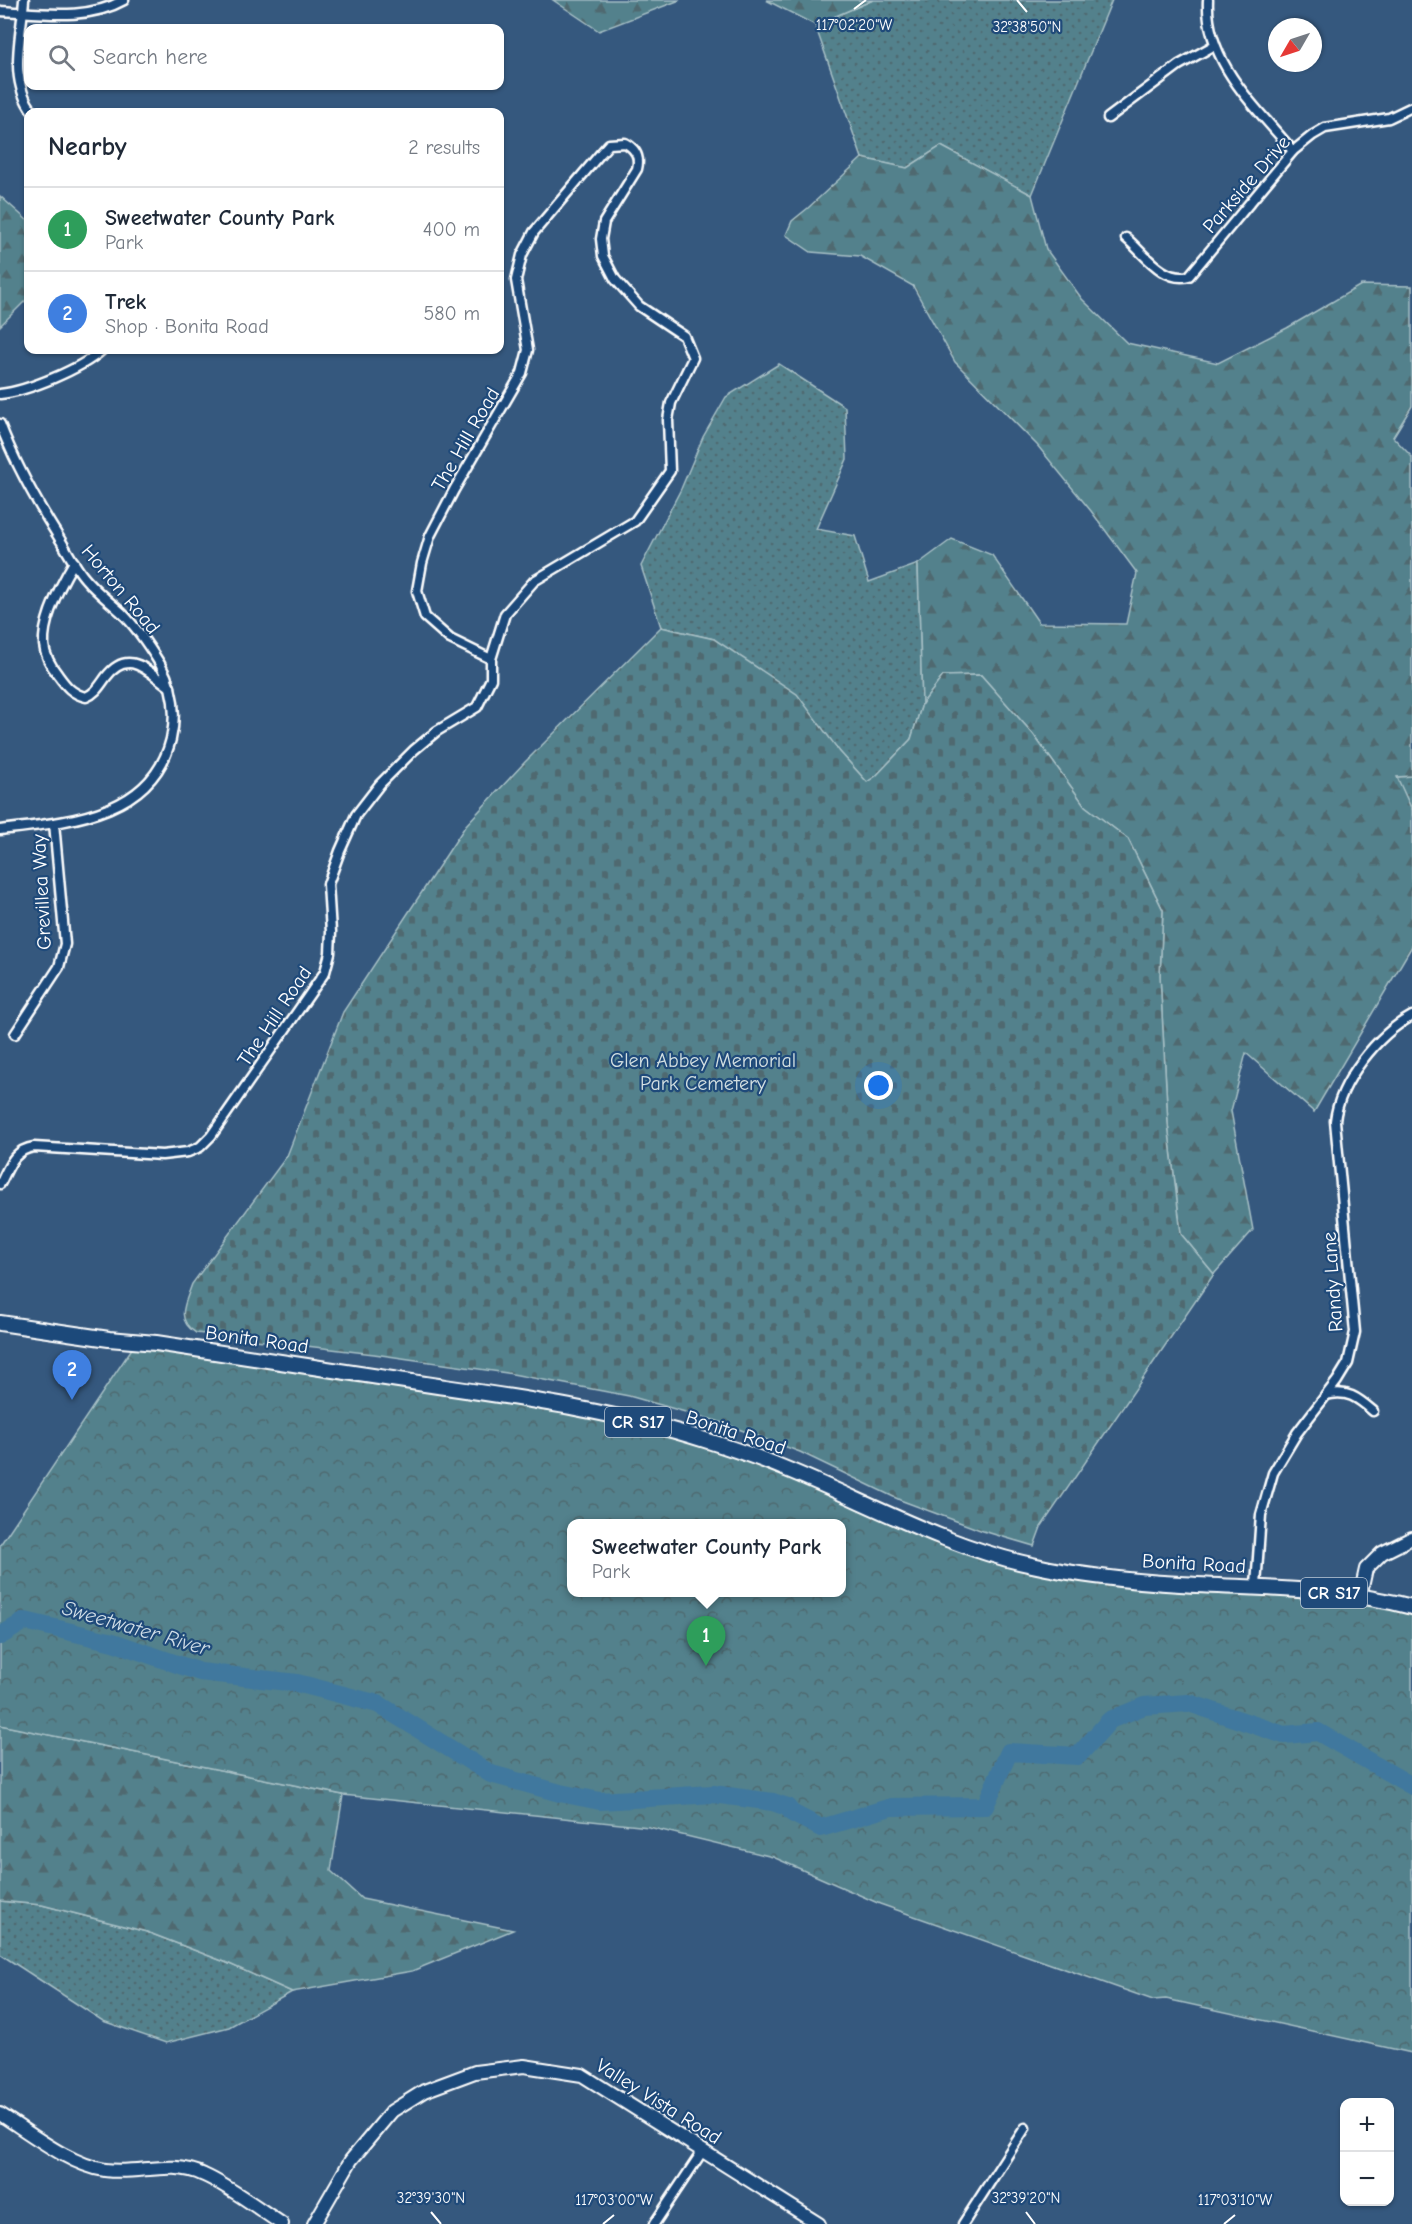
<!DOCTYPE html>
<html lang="en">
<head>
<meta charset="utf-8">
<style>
	body { margin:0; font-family:"Comic Neue",sans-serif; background:#f2f2f3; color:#1f2937 }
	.controls { position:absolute; right:18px; bottom:18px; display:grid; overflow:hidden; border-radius:12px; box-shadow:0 2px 4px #0004 }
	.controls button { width:54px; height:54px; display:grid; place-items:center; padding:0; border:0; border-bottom:2px solid #e0e1e3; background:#fff; color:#1f2937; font:30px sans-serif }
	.compass { position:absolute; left:1268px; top:18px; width:54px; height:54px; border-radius:50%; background:#fff; box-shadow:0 2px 4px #0004; rotate:231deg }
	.you { position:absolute; left:879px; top:1086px; width:21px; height:21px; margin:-15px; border:4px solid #fff; border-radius:50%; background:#1a73e8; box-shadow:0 0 0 9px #1a73e833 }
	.badge { display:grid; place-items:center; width:39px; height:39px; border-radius:50%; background:#111827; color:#fff; font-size:20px; font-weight:700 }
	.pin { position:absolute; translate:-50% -50px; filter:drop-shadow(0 2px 3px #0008) }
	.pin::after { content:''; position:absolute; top:32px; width:21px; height:18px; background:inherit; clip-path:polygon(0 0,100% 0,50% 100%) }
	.popup { position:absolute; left:567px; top:1519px; width:279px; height:78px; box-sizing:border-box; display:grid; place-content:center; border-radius:12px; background:#fff; filter:drop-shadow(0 2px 4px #0005); font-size:20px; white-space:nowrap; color:#747a83 }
	.popup b { font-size:22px; color:#1f2937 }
	.popup::after { content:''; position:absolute; left:50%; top:100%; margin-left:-12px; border:12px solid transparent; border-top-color:#fff }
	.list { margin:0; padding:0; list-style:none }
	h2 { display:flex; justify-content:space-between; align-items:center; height:78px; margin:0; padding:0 24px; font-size:26px }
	h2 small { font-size:20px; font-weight:400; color:#747a83 }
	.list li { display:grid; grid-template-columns:39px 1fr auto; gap:18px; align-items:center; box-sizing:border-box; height:84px; padding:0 24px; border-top:2px solid #e0e1e3 }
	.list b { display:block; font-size:22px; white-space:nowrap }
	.list p { margin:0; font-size:20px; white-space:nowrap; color:#747a83 }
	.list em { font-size:20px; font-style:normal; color:#747a83 }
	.icon { flex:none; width:33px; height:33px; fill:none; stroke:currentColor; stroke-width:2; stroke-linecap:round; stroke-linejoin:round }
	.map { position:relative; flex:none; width:1412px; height:2224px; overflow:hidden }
	.search { position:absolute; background:#fff; box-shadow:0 2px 4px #0004; left:24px; top:24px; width:480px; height:66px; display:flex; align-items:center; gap:15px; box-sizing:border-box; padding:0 21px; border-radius:12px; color:#747a83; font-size:22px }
	.panel { position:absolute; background:#fff; box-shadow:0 2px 4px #0004; left:24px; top:108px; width:480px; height:246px; border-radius:12px }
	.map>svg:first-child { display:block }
	.grass { fill:url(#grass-dots); stroke:#a8c0c6; stroke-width:1.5 }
	.forest { fill:url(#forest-firs); stroke:#a8c0c6; stroke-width:1.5 }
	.cemetery { fill:url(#cemetery-stones); stroke:#a8c0c6; stroke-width:1.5 }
	.park { fill:url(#park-crowns); stroke:#a8c0c6; stroke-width:1.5; fill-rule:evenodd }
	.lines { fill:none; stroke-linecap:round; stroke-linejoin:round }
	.river { stroke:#41789e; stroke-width:18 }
	.street-casing { stroke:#fff; stroke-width:13 }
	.secondary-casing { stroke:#fff; stroke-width:16 }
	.primary-casing { stroke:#fff; stroke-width:18 }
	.street { stroke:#1f4a7a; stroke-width:8 }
	.secondary { stroke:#1f4a7a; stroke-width:12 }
	.primary { stroke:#1f4a7a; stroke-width:14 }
	.ticks { fill:none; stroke:#fff; stroke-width:2 }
	.labels { text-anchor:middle; stroke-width:4.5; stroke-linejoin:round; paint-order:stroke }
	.shield { fill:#1f4a7a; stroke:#bcc9d7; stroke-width:1.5 }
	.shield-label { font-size:18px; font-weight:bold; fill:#fff }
	.street-label { font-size:20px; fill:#fff; stroke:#1f4a7a }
	.park-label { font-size:20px; fill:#d4e0e2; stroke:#1f4a7a }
	.water-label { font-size:21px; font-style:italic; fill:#d0dde7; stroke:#1f4a7a }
	.ticks-label { font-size:15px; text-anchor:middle; fill:#fff; stroke:#1f4a7a; stroke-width:4.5; stroke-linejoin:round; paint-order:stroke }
</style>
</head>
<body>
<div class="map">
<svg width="1412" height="2224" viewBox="0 0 1412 2224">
	<defs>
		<pattern id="grass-dots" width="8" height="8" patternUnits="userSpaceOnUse" patternTransform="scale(1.5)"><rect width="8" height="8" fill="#52818c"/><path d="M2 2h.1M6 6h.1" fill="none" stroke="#4f696f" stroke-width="1.8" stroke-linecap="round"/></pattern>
		<pattern id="forest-firs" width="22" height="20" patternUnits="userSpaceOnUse" patternTransform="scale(1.5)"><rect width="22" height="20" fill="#52818c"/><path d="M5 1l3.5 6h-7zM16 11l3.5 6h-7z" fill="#4f696f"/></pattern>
		<pattern id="cemetery-stones" width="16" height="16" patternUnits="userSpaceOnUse" patternTransform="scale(1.5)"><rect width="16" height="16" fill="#52818c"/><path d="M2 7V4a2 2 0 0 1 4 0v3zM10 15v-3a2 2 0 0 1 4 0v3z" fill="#4f696f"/></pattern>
		<pattern id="park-crowns" width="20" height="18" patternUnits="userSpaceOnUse" patternTransform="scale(1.5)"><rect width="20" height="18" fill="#52818c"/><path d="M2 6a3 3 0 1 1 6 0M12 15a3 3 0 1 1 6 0" fill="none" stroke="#4f696f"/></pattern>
	</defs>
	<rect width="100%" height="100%" fill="#35587e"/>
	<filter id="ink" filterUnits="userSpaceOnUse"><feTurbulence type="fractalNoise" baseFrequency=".0167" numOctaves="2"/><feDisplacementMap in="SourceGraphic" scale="12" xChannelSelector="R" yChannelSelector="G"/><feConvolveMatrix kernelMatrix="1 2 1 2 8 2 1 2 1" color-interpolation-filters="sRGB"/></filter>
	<g filter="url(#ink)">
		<g class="grass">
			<polygon points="873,0 1112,0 1032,195 941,146 907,168 862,158 815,25"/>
			<polygon points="779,364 845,407 847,459 816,529 855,536 869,582 918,564 922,704 911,739 876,776 867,782 840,752 714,639 661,627 641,566 681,489 703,437 726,397"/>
			<polygon points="1412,776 1412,810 1396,777"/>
			<polygon points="0,1901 42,1905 147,1932 225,1962 292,1992 229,2027 166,2043 103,2021 0,1954"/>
		</g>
		<g class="forest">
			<polygon points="553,0 680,0 599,31"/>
			<polygon points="766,0 873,0 815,25"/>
			<polygon points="941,146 1032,195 1046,249 1082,299 1127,343 1218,363 1287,328 1361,285 1412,286 1412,406 1393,437 1412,457 1412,776 1397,777 1412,810 1412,946 1314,1112 1246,1053 1231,1111 1253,1230 1214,1274 1181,1234 1168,1124 1160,975 1163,910 1128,839 1085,806 1033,734 981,675 943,676 922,704 918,564 952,539 992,555 1039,623 1126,624 1137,573 1091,511 1037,445 955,362 913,286 860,256 811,252 786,235 792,221 808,208 862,158 907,168"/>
			<polygon points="0,196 28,221 28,298 0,326"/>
			<polygon points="0,1725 343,1795 331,1871 362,1899 513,1930 412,1971 292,1992 225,1962 147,1932 42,1905 0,1901"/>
		</g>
		<path class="cemetery" d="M 661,627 L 714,639 L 797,694 L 840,752 L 867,782 L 876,776 L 911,739 L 922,704 L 943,676 L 981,675 L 1033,734 L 1085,806 L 1128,839 L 1163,910 L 1160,975 L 1168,1124 L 1181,1234 L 1214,1274 L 1041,1527 L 1034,1546 L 983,1531 L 900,1500 L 800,1452 L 717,1421 L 629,1396 L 507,1373 L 374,1354 L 196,1333 C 175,1320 185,1304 192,1284 L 287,1156 L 343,1012 L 466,825 L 525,762 Z"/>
		<path class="park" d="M 137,1341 L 481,1392 L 686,1434 L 1013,1560 L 1412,1606 L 1412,2053 L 1166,1999 L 1153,2000 L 880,1904 L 773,1857 L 649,1827 L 343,1795 L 0,1725 L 0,1545 ZM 571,1524 L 841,1524 L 841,1592 L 571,1592 Z"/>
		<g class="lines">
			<polyline class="river" points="0,1636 25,1621 113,1642 200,1672 297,1683 378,1704 491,1774 560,1793 600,1801 713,1794 773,1802 787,1807 792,1813 821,1828 891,1807 985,1806 1009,1752 1078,1756 1110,1720 1144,1706 1189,1703 1284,1735 1318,1732 1412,1786"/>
			<defs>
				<g id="street">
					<path d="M 24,0 C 21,39 8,79 33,112"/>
					<path d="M 1208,0 C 1205,62 1256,107 1293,151"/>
					<path d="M 0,11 C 41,13 87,21 124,0"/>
					<polyline points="1108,118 1179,65 1215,45"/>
					<path d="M 1126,238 C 1144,253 1163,283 1189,276 L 1293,151 L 1313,135 L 1325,128 L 1389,118 L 1412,107"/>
					<path d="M 0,394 C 28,391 81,369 102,350"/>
					<path d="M 0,424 C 16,466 37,503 61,541 C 67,551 73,562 80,572 C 91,588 108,600 122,613 C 137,628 149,646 160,664 C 173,687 177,713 171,739 C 152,817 66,822 0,830"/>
					<path d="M 74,562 C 61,584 42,619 44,645 C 45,656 51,666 58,675 C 66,686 72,694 86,697 C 96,693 100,685 106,677 C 129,647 148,672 170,687"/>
					<polyline points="15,1034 59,967 65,944 54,823"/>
					<path d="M 0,1184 C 9,1167 13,1150 34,1147 L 162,1155 L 188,1152 L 200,1147 L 211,1136 L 325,972 L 330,953 L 331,932 L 328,884 L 340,851 L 356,815 L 380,784 L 414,750 L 437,731 L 477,707 L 491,679 L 491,659 L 505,614 L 534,581 L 635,521 L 670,471 L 668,420 L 671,403 L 693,358 L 684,336 L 639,306 L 615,279 L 603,256 L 601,239 L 604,222 L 637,169 C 640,157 636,149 625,143 L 609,144 L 601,153 L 534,232 L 522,255 L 516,280 L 528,350 L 522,373 L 454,490 L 430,536 L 422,563 L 417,591 L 425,617 L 450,639 L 491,659"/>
					<path d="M 1326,1395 C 1347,1389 1358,1398 1373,1411"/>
					<path d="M 1256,1586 L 1261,1515 L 1273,1473 L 1297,1433 L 1337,1381 L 1348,1363 L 1355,1332 L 1335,1121 C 1339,1082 1378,1034 1412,1016"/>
					<polyline points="654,2224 702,2152"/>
					<polyline points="963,2224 1025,2128"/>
				</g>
				<g id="secondary">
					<polyline points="1360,1596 1366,1569 1382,1553 1412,1538"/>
					<path d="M 0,2114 C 30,2133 70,2165 105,2170 C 139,2175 171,2159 204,2175 C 229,2186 259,2209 282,2224"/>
					<polyline points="314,2224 351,2160 392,2111 424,2091 475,2072 524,2066 582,2075 819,2224"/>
				</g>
				<path id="primary" d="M 0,1323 L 109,1339 L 156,1343 C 250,1357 344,1372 438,1386 C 527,1399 619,1412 705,1440 C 734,1449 763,1459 791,1471 C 871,1504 947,1547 1032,1565 C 1080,1576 1130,1581 1180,1584 C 1258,1589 1336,1587 1412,1607"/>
			</defs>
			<use href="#street" class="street-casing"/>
			<use href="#secondary" class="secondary-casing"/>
			<use href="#primary" class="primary-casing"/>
			<use href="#street" class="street"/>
			<use href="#secondary" class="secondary"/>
			<use href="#primary" class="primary"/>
		</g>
	</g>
	<path class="ticks" d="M 1017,0 L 1027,12M 854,9 L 866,0M 431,2212 L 441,2224M 1026,2212 L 1035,2224M 603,2224 L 614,2215M 1224,2224 L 1235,2215"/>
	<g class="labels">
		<g class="shield">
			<rect x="605" y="1407" width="66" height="30" rx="4.5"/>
			<rect x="1301" y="1578" width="66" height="30" rx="4.5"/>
		</g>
		<g class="shield-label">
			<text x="638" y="1428">CR S17</text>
			<text x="1334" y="1599">CR S17</text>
		</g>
		<g class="street-label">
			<text transform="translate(1246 184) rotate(-49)" y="7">Parkside Drive</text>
			<text transform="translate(465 439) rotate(-60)" y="7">The Hill Road</text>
			<text transform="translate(121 589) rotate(50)" y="7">Horton Road</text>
			<text transform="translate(41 892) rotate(-93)" y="7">Grevillea Way</text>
			<text transform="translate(274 1016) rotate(-56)" y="7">The Hill Road</text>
			<text transform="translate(1332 1282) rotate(-94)" y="7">Randy Lane</text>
			<text transform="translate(257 1339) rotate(8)" y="7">Bonita Road</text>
			<text transform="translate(736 1432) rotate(18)" y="7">Bonita Road</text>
			<text transform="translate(1194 1563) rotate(3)" y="7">Bonita Road</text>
			<text transform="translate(659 2101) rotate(32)" y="7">Valley Vista Road</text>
		</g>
		<g class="park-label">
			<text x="703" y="1067">Glen Abbey Memorial<tspan x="703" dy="23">Park Cemetery</tspan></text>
		</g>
		<g class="water-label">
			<text transform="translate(136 1628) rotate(16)" y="7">Sweetwater River</text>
		</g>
	</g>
	<g class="ticks-label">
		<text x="854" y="30">117°02'20"W</text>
		<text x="1027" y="32">32°38'50"N</text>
		<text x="431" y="2203">32°39'30"N</text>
		<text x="1026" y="2203">32°39'20"N</text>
		<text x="614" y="2205">117°03'00"W</text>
		<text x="1235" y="2205">117°03'10"W</text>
	</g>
</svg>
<div class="controls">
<button>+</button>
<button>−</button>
</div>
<svg class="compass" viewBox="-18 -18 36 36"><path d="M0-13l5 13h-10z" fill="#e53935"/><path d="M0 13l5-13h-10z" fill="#747a83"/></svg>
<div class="you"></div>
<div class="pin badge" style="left:706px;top:1666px;background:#2e9e5b">1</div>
<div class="popup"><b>Sweetwater County Park</b>Park</div>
<div class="pin badge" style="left:72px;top:1400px;background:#3f7fe0">2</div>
<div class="search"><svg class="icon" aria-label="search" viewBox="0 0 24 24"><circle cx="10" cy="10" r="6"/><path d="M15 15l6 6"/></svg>Search here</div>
<section class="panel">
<h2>Nearby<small>2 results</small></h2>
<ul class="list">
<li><span class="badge" style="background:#2e9e5b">1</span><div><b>Sweetwater County Park</b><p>Park</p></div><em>400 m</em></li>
<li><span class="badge" style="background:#3f7fe0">2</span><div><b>Trek</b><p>Shop · Bonita Road</p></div><em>580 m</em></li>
</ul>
</section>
</div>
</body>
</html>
